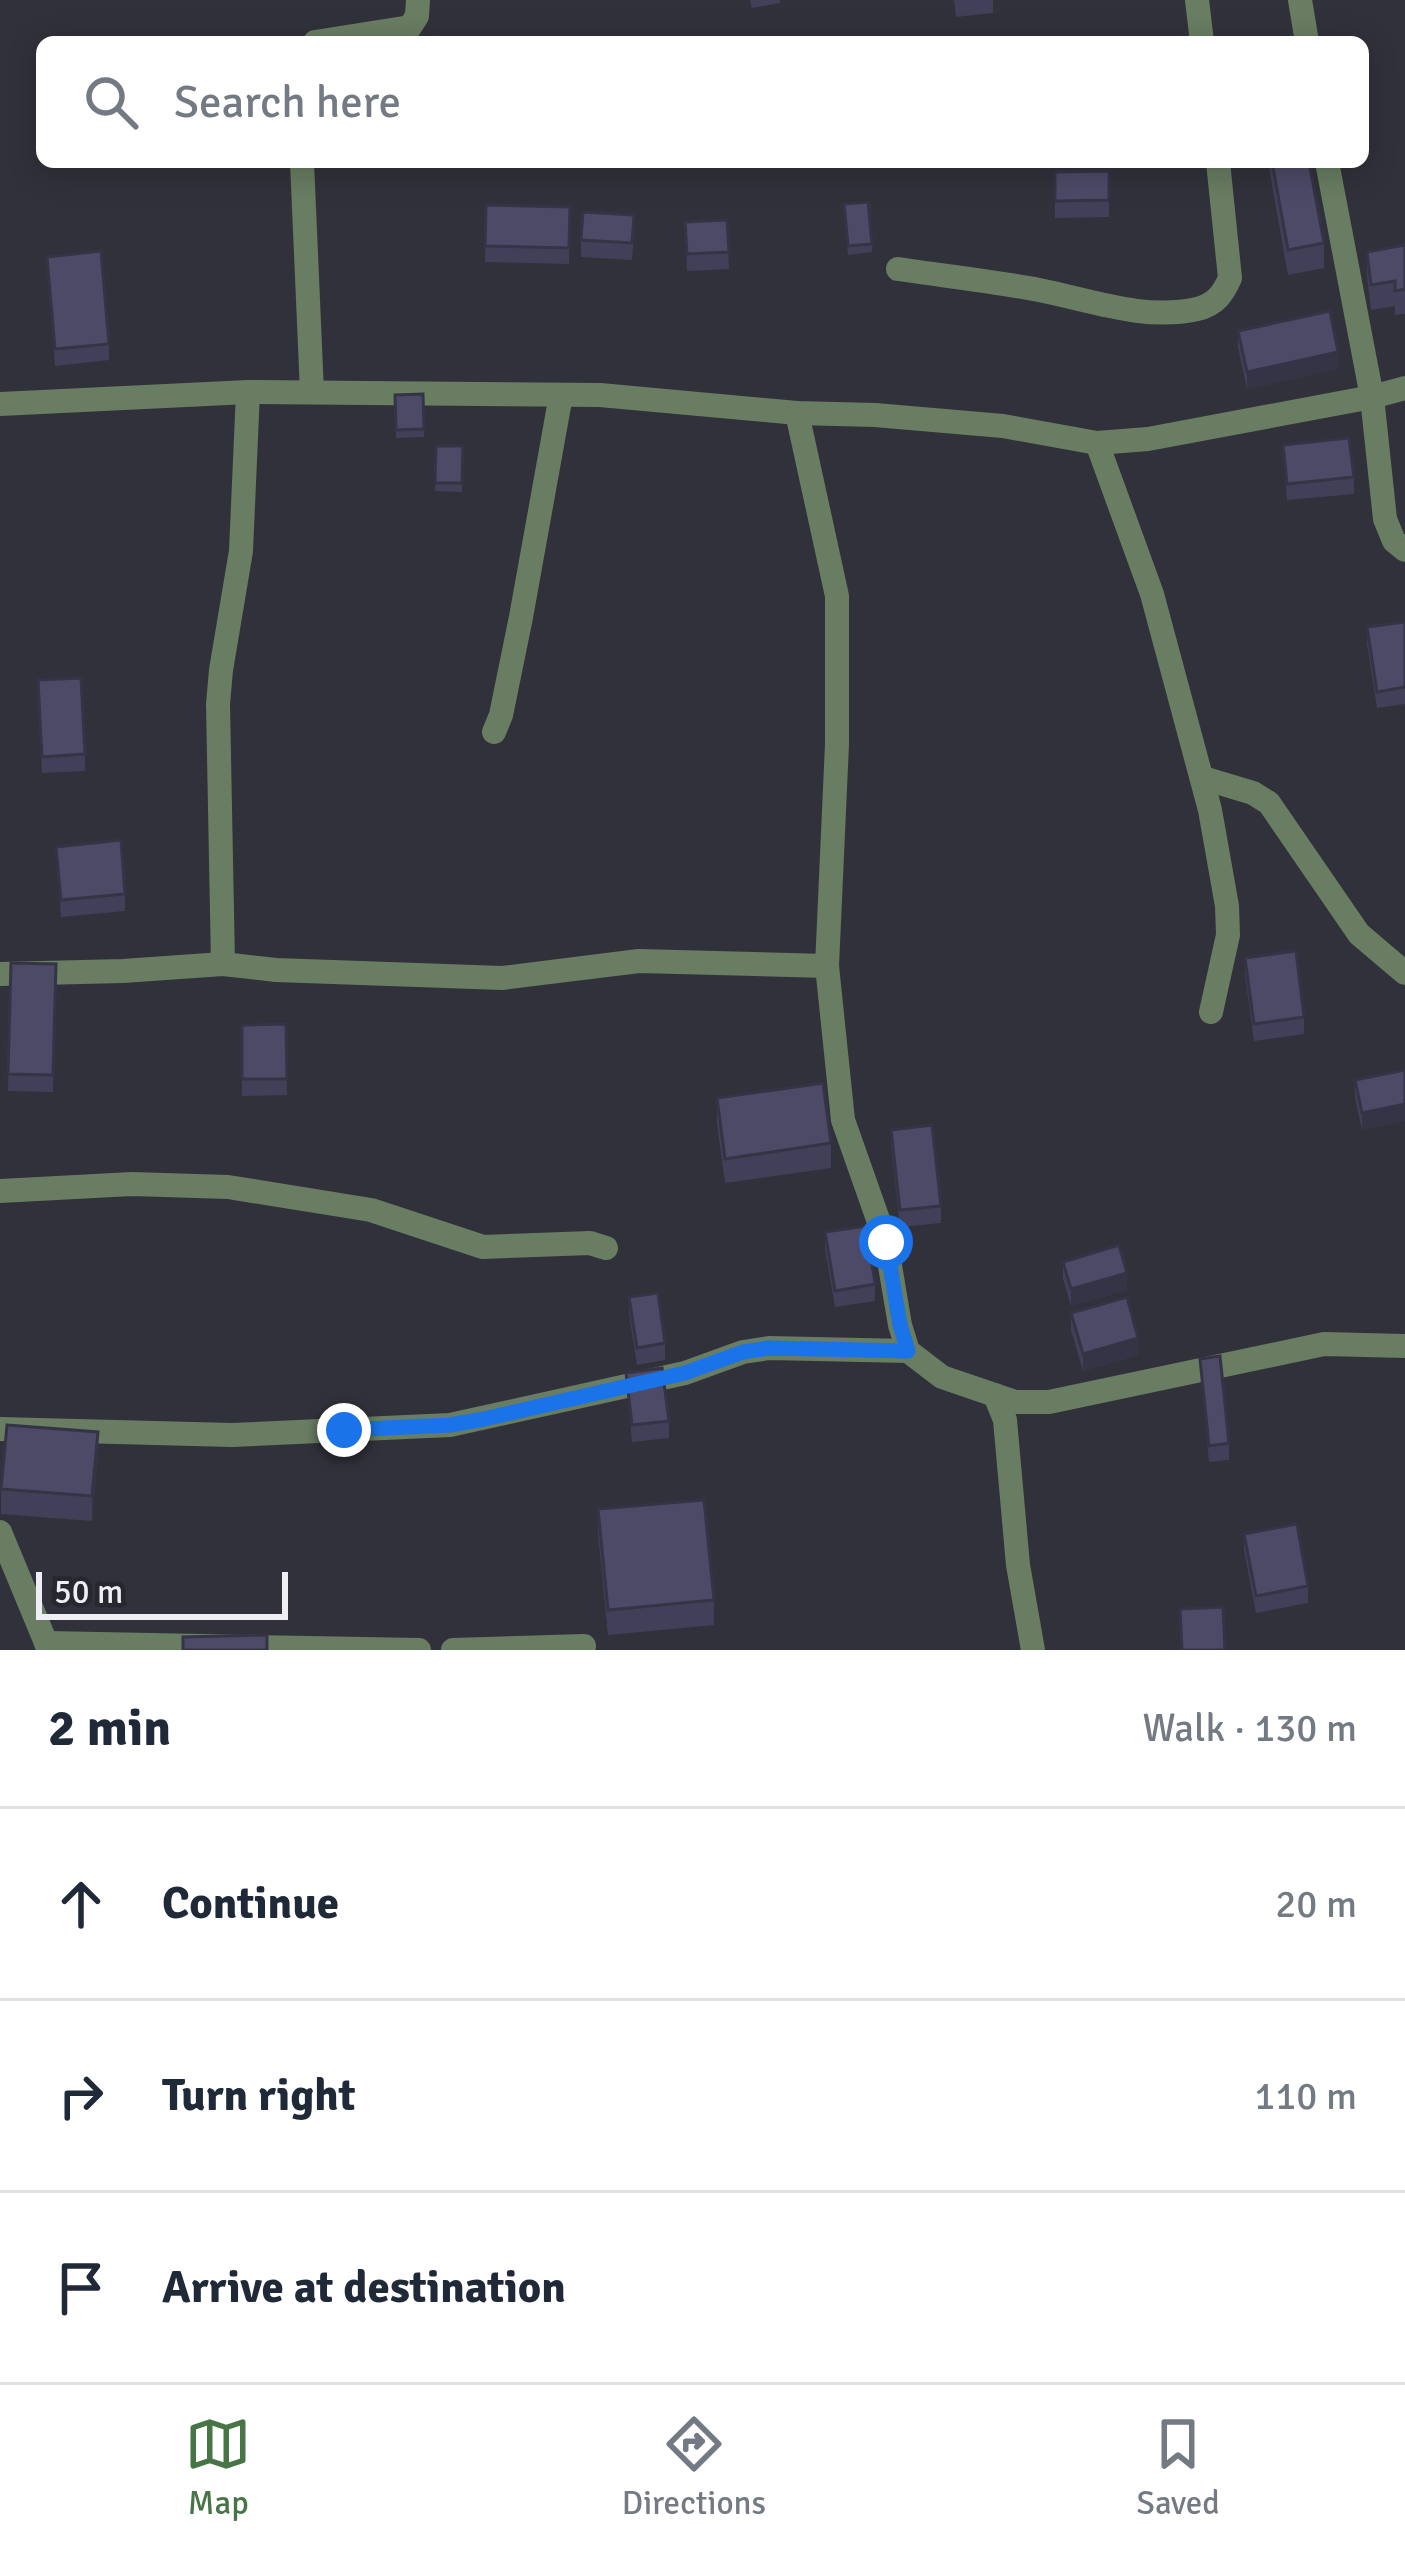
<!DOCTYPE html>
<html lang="en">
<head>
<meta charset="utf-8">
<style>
	body { margin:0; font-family:Signika,sans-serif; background:#f6f6f7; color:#1f2937 }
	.scale { position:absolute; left:36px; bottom:30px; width:252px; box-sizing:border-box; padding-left:12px; border:6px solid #efeef5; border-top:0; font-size:33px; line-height:42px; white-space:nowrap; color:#efeef5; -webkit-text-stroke:9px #272730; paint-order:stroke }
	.stop { position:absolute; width:36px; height:36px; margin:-27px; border:9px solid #1a73e8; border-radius:50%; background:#fff }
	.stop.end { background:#1a73e8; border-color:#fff; box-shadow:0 3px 12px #0008 }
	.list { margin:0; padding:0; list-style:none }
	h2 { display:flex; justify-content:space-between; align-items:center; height:156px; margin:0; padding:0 48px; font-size:51px }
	h2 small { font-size:39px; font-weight:400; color:#747a83 }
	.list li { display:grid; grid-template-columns:78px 1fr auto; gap:36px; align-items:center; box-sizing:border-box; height:192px; padding:0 48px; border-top:3px solid #e0e1e3 }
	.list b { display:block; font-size:45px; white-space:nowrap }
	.list em { font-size:39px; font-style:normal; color:#747a83 }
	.icon { flex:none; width:66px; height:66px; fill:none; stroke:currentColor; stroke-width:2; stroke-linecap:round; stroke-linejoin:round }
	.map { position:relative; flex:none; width:1405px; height:1650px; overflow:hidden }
	.search { position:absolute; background:#fff; box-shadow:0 6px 30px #0003; left:36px; right:36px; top:36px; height:132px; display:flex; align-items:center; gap:30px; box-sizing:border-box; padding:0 42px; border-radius:18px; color:#747a83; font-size:45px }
	.sheet { height:732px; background:#fff }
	nav { display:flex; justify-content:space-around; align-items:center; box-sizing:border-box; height:168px; border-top:3px solid #e0e1e3; background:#fff; font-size:33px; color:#747a83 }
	nav a { display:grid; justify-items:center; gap:6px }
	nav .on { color:#477546 }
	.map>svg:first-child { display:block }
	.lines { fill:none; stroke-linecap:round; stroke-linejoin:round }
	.minor { stroke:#687d62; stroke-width:24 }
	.wall { fill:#414058 }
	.shaded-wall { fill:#353447 }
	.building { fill:#4c4a66; stroke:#353447; stroke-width:3 }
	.route { stroke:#1a73e8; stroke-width:15 }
</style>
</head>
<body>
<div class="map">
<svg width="1405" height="1650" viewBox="0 0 1405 1650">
	<rect width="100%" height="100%" fill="#31313b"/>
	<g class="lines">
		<g class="minor">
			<polyline points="1197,0 1202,42"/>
			<polyline points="1300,0 1307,42"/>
			<polyline points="315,42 410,27 417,16 418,0"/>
			<polyline points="302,162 312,392"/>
			<polyline points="1327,162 1372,397 1385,519 1394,541 1405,550"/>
			<path d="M 898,269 C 945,276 992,281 1039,290 C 1090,300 1144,321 1197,309 C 1215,305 1223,294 1230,278 L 1218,162"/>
			<polyline points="0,404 248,392 600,395 797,413 875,415 1003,426 1097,443 1148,439 1372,397 1405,388"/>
			<polyline points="797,413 837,596 837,744 827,966 843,1120 886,1242 900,1325 908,1351 942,1377 1015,1402 1049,1402 1324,1344 1405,1346"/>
			<polyline points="1097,443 1152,594 1210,810 1227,906 1228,935 1211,1012"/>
			<polyline points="494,732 501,715 521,617 561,395"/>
			<polyline points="1203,778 1253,793 1269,803 1359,934 1405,973"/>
			<polyline points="223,964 218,704 221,670 241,551 248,392"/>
			<polyline points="0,974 123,971 223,964 276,970 502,978 639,961 827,966"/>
			<polyline points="0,1191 132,1184 228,1187 371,1210 483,1247 590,1243 606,1248"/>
			<polyline points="995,1395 1005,1420 1018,1565 1033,1650"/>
			<polyline points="0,1429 232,1435 450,1425 685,1373 743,1352 769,1348 908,1351"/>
			<polyline points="0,1532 49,1650"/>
			<polyline points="46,1643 419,1650"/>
			<polyline points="453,1650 584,1646"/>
		</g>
	</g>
	<g class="wall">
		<polygon points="750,0 780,0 780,3 752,8"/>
		<polygon points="954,0 993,0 993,13 956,17"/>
		<polygon points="1268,162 1309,162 1324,243 1324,268 1288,275"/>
		<polygon points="1109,171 1109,217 1055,218 1055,172"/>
		<polygon points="486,205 570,207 569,264 485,262"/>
		<polygon points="844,212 872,244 872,252 848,255"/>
		<polygon points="727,220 729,269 687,271 685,222"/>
		<polygon points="634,232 632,260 581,257 581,240"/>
		<polygon points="1405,245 1405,314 1395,315 1395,306 1371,310 1367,276 1367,252"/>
		<polygon points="47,257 109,344 109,360 55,366"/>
		<polygon points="1238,331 1338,369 1247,389 1238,347"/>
		<polygon points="423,394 424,437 396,438 395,395"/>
		<polygon points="1283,445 1354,477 1354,494 1287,500"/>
		<polygon points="436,446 463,446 462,492 435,491"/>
		<polygon points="1405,622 1405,704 1377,708 1367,644 1367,627"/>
		<polygon points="38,680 85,754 85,771 42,773"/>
		<polygon points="56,847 125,894 125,911 61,917"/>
		<polygon points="1245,958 1304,1017 1304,1034 1254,1041 1245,975"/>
		<polygon points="11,963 56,964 53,1092 8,1091"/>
		<polygon points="286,1024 287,1095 242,1096 242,1025"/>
		<polygon points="1405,1070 1405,1121 1362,1130 1355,1097 1355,1080"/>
		<polygon points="717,1098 831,1143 831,1168 725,1183 717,1123"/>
		<polygon points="891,1130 941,1206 941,1223 900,1227 891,1146"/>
		<polygon points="825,1232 875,1284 875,1301 835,1307 825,1249"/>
		<polygon points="1063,1262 1127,1290 1071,1306 1063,1279"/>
		<polygon points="629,1297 665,1343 665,1360 637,1365 629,1314"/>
		<polygon points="1071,1313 1138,1355 1083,1371 1071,1330"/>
		<polygon points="1200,1359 1229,1443 1229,1460 1209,1462"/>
		<polygon points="626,1373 669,1421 669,1438 632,1442"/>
		<polygon points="98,1456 92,1521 1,1514 1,1489"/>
		<polygon points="598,1509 714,1600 714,1625 608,1635 598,1534"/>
		<polygon points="1244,1534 1308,1586 1308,1603 1256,1613 1244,1550"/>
	</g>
	<g class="shaded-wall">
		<polygon points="1338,352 1338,369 1247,389 1247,372"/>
		<polygon points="1405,1104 1405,1121 1362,1130 1362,1113"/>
		<polygon points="1127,1273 1127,1290 1071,1306 1071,1289"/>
		<polygon points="1138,1338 1138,1355 1083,1371 1083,1354"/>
		<polygon points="98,1432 98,1456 92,1521 92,1496"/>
	</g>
	<g class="building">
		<polygon points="436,36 437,42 406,42"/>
		<polygon points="1272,162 1309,162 1324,243 1288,250"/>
		<polygon points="1109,171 1109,200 1055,201 1055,172"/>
		<polygon points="868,202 872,244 848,246 844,204"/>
		<polygon points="486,205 570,207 569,248 485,246"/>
		<polygon points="583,212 634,215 632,243 581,240"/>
		<polygon points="727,220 729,252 687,254 685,222"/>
		<polygon points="1405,245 1405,289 1395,291 1395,281 1371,285 1367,252"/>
		<polygon points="101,251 109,344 55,349 47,257"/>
		<polygon points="1330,311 1338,352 1247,372 1238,331"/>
		<polygon points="423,394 424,429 396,430 395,395"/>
		<polygon points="1349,438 1354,477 1287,484 1283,445"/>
		<polygon points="436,446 463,446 462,483 435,483"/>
		<polygon points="1405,622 1405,687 1377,692 1367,627"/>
		<polygon points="81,678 85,754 42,757 38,680"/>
		<polygon points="121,840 125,894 61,900 56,847"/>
		<polygon points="1296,951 1304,1017 1254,1024 1245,958"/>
		<polygon points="11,963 56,964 53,1075 8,1074"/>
		<polygon points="286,1024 287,1079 242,1079 242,1025"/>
		<polygon points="1405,1070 1405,1104 1362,1113 1355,1080"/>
		<polygon points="823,1083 831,1143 725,1159 717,1098"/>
		<polygon points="932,1125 941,1206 900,1210 891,1130"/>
		<polygon points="866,1226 875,1284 835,1291 825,1232"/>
		<polygon points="1119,1245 1127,1273 1071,1289 1063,1262"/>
		<polygon points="658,1293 665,1343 637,1348 629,1297"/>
		<polygon points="1127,1297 1138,1338 1083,1354 1071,1313"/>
		<polygon points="1220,1356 1229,1443 1209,1446 1200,1359"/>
		<polygon points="662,1368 669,1421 632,1425 626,1373"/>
		<polygon points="7,1425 98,1432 92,1496 1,1489"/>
		<polygon points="704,1500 714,1600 608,1610 598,1509"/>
		<polygon points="1297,1524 1308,1586 1256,1596 1244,1534"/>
		<polygon points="1223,1607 1225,1650 1182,1650 1180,1609"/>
		<polygon points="267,1635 267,1650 183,1650 183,1637"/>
	</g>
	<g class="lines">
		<polyline class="route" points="344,1430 450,1425 484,1419 685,1373 743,1352 769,1348 908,1351 900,1325 886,1242"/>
	</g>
</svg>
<div class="scale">50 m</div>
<div class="stop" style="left:886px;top:1242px"></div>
<div class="stop end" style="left:344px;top:1430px"></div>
<div class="search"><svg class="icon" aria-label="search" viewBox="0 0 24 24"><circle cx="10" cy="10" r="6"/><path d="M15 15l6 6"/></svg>Search here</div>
</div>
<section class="sheet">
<h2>2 min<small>Walk · 130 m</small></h2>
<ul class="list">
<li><svg class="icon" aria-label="ahead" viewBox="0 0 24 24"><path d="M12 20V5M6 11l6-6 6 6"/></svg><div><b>Continue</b></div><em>20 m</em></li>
<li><svg class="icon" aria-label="right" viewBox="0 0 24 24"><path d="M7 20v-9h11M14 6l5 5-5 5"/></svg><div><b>Turn right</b></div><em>110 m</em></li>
<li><svg class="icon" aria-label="arrive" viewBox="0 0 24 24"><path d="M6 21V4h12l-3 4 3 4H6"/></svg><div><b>Arrive at destination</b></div></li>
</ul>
</section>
<nav>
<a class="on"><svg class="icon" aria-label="map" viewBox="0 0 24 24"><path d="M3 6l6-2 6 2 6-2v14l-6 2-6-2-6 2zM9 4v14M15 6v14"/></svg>Map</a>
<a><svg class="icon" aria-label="directions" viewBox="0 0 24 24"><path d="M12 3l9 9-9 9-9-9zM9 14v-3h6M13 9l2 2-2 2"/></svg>Directions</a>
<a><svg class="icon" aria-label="saved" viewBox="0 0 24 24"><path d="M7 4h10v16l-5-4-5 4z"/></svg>Saved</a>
</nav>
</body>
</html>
